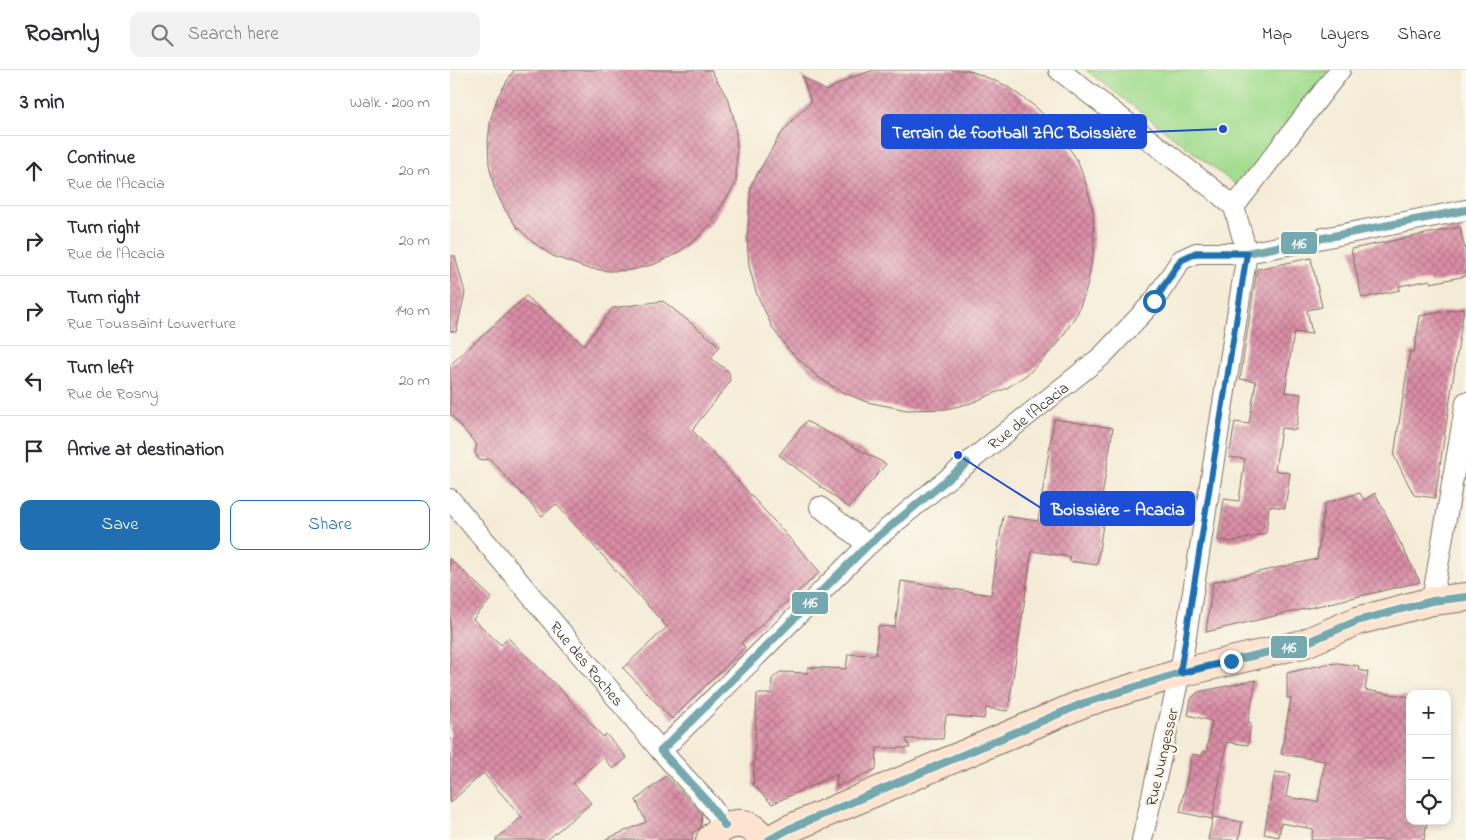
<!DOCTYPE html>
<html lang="en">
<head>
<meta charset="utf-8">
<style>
	body { margin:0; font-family:"Indie Flower",sans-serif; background:#f2f2f3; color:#2b2b33 }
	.controls { position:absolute; right:15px; bottom:15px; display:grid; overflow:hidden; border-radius:10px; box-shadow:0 2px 8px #0003 }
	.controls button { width:45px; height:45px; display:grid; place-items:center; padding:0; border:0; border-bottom:1px solid #e1e1e2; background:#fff; color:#2b2b33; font:25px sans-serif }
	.stop { position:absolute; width:15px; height:15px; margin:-11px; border:4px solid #1f6fb2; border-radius:50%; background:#fff }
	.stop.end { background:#1f6fb2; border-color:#fff; box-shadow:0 1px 5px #0008 }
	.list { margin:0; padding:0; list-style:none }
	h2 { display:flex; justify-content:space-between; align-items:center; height:65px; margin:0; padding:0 20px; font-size:21px }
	h2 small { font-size:16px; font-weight:400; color:#7c7c81 }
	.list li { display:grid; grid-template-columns:32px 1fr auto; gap:15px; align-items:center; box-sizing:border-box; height:70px; padding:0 20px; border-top:1px solid #e1e1e2 }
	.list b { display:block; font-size:19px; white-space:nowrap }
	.list p { margin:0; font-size:16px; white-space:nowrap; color:#7c7c81 }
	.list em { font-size:16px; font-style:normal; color:#7c7c81 }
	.actions { display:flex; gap:10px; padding:15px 20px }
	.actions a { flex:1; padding:11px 0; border:1px solid #1f6fb2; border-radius:10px; text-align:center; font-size:18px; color:#1f6fb2 }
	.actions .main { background:#1f6fb2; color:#fff }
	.icon { flex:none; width:28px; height:28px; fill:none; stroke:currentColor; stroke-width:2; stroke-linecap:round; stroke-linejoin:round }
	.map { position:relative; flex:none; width:1016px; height:770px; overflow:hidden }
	header { display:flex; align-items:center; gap:30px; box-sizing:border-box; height:70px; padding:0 25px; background:#fff; border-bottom:1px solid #e1e1e2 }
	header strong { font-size:24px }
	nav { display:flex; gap:28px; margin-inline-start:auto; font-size:18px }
	.search { width:350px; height:45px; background:#f2f2f3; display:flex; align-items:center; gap:12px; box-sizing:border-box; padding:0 18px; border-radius:10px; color:#7c7c81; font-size:19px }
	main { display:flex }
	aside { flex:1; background:#fff }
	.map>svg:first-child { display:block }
	.garden { fill:#a3dd8f; stroke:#6f8456 }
	.building { fill:url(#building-cross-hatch) }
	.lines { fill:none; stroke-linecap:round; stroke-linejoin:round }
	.street-casing { stroke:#7c6e5f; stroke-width:22 }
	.secondary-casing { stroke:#7c6e5f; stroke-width:30 }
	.street { stroke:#fff; stroke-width:20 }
	.secondary { stroke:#fde4d1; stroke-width:28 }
	.bus-1-casing { stroke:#fbf7ec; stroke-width:11 }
	.bus-1 { stroke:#74a9af; stroke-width:8 }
	.route { stroke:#1f6fb2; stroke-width:6 }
	.labels { text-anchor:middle; stroke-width:5; stroke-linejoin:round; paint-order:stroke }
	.street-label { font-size:16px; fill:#3b2a1e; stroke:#fbf7ec }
	.leader { fill:none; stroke:#1d4ed8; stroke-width:2 }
	.callout-dot { fill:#1d4ed8; stroke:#fbf7ec; stroke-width:2 }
	.callout { fill:#1d4ed8; stroke:#1d4ed8; stroke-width:2 }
	.callout-label { font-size:18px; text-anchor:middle; font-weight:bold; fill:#fff }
	.line-badge { stroke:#fbf7ec; stroke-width:2 }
	.badge-label { font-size:14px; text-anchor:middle; font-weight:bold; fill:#fff }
</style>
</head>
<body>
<header>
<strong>Roamly</strong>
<div class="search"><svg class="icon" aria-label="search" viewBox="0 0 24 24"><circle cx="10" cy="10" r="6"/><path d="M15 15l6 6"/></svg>Search here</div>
<nav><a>Map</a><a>Layers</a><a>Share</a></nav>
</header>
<main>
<aside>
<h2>3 min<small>Walk · 200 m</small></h2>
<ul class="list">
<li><svg class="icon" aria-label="ahead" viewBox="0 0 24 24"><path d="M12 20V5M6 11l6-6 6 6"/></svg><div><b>Continue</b><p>Rue de l'Acacia</p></div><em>20 m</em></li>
<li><svg class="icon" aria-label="right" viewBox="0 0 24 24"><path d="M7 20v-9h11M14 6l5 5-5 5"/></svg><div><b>Turn right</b><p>Rue de l'Acacia</p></div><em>20 m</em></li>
<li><svg class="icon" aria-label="right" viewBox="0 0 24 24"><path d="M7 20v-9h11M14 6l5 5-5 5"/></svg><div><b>Turn right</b><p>Rue Toussaint Louverture</p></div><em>140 m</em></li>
<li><svg class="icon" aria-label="left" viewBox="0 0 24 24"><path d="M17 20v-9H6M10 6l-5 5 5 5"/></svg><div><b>Turn left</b><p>Rue de Rosny</p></div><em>20 m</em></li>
<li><svg class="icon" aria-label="arrive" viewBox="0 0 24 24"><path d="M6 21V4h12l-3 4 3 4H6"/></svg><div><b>Arrive at destination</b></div></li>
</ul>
<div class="actions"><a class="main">Save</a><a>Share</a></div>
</aside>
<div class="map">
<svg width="1016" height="770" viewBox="0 0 1016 770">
	<defs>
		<pattern id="building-cross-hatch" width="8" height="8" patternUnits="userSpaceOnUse" patternTransform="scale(1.25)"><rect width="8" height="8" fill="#da8da7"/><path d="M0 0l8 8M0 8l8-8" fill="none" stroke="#b27387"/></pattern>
	</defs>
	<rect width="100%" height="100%" fill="#fbf7ec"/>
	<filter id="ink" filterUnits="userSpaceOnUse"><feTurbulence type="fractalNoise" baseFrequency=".02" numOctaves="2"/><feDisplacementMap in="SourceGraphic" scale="10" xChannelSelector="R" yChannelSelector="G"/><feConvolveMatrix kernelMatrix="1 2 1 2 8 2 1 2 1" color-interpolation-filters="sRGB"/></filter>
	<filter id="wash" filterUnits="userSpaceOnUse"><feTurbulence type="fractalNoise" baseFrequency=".0096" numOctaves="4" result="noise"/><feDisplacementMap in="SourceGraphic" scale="20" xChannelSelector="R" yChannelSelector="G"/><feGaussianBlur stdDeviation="1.12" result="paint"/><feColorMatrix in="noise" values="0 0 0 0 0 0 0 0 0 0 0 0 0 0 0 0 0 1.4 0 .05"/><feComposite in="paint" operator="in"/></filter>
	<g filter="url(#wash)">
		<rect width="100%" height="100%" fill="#f4ecd7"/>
		<polygon class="garden" points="636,0 879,0 789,117"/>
		<g id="blocks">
			<g class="building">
				<polygon points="64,0 261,0 279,31 285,53 287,77 286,113 261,153 245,170 226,184 205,194 182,200 159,201 136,198 103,186 84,173 67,157 54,138 44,117 39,94 38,71 41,48 48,26"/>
				<polygon points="424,0 518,0 555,15 587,38 605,57 627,90 636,114 643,140 644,179 637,217 628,242 607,275 579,303 557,318 521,333 496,339 457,340 417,332 392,322 369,308 339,280 323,259 306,222 299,196 297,169 301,115 328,68 345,47 361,32 352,6 376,21 400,8"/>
				<polygon points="1010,157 1016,184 1016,206 981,213 980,210 949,216 950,220 912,228 901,179"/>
				<polygon points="0,186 5,186 15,223 6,262 0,261"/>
				<polygon points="861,188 872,237 857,240 862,264 844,262 835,322 851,324 846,360 831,358 825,400 840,403 835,438 819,436 816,463 782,472 768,470 774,429 789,431 795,389 779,387 785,352 799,354 806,311 790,309 807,199"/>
				<polygon points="76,226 134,275 163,238 213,231 270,276 261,288 279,302 280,312 242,360 370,502 291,573 295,577 222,649 173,598 217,557 106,434 92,446 40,389 29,390 25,382 27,375 0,344 0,295"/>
				<polygon points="1014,238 985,428 964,425 944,386 960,281 964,282 970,246"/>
				<polygon points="604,349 663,358 650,439 655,440 647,495 619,491 620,487 582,481 558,641 536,638 534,649 496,645 493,669 456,669 460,678 427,678 426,699 386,717 387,704 322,734 303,715 307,624 321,624 322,609 330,602 358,603 358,597 396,599 398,584 426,585 428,556 445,557 451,511 541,525 553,446 588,451"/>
				<polygon points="356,351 436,394 399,438 329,385"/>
				<polygon points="910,423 914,430 925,423 970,512 756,562 763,512 867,489 875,433"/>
				<polygon points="0,489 42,528 23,549 51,575 58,568 113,622 153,667 156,664 177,688 163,699 153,687 123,713 141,733 97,770 45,770 72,747 33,703 0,733"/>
				<polygon points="888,593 909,596 908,600 918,602 915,620 960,627 960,751 977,751 974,770 861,770 863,759 831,753 829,767 814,764 825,702 840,704 836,727 868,732 875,691 831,684 841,628 837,628 837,603 876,594"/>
				<polygon points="806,610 798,652 801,653 798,675 777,672 762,749 730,742 742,684 752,686 753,681 756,682 762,651 738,645 741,629 748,622"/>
				<polygon points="216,706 252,744 251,757 242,764 243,770 154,770 196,752 186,730"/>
				<polygon points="763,747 792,752 789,770 758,770"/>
			</g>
		</g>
	</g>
	<g filter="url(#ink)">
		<use href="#blocks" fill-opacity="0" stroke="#7c6e5f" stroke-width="1"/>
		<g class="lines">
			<defs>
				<g id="street">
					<polyline points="609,0 763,119 784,137 797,183 730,603 692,770"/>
					<polyline points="784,137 890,0"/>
					<path id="s1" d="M 0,429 L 211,681 L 260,735 L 275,756"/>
					<polyline points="370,437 418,475"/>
					<polyline points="982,531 1016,332"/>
					<path id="s2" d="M 211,681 L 418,475 L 485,419 L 652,286 L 704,231 L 731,190 L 746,183 L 797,183 L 1016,140"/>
				</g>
				<g id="secondary">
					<path d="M 260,770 C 275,750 300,747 313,770"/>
					<polyline points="319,770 339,759 634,633 730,603 853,574 907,551 982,531 1016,527"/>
				</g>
			</defs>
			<use href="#street" class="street-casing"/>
			<use href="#secondary" class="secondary-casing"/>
			<use href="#street" class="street"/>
			<use href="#secondary" class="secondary"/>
			<defs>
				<g id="bus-1">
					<polyline points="704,231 731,190 746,183 797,183 1016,140"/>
					<polyline points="211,681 418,475 517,393"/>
					<polyline points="211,681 260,735 275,756"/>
					<polyline points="319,770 339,759 634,633 730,603 853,574 907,551 982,531 1016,527"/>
				</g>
			</defs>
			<use href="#bus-1" class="bus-1-casing"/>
			<use href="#bus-1" class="bus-1"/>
		</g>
	</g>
	<g class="lines" filter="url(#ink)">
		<polyline class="route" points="704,231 731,190 746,183 797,183 730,603 781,591"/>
	</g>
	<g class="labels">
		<g class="street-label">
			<text dy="6" stroke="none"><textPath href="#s2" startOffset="498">Rue de l'Acacia</textPath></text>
			<text dy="6" stroke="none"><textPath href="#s1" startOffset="214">Rue des Roches</textPath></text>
			<text transform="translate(711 687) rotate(-77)" y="6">Rue Nungesser</text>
		</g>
	</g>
	<path class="leader" d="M773 59L696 62M508 385L591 438"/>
	<g class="callout-dot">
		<circle cx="773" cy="59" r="5"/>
		<circle cx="508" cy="385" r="5"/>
	</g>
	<g class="callout">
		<rect x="432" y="45" width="264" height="33" rx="5"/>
		<rect x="591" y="422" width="153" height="33" rx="5"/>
	</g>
	<g class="callout-label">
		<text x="564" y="68">Terrain de football ZAC Boissière</text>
		<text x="668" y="445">Boissière - Acacia</text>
	</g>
	<g class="line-badge">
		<rect x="830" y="161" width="38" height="24" rx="5" fill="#74a9af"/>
		<rect x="341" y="521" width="38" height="24" rx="5" fill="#74a9af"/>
		<rect x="820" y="565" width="38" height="24" rx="5" fill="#74a9af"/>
	</g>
	<g class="badge-label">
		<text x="849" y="178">116</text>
		<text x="360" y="537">116</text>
		<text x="839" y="582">116</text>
	</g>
</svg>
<div class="controls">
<button>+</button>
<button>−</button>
<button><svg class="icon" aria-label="locate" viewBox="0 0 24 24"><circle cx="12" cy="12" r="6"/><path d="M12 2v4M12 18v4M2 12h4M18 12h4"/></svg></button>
</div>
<div class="stop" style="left:704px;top:231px"></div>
<div class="stop end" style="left:781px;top:591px"></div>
</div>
</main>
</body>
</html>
